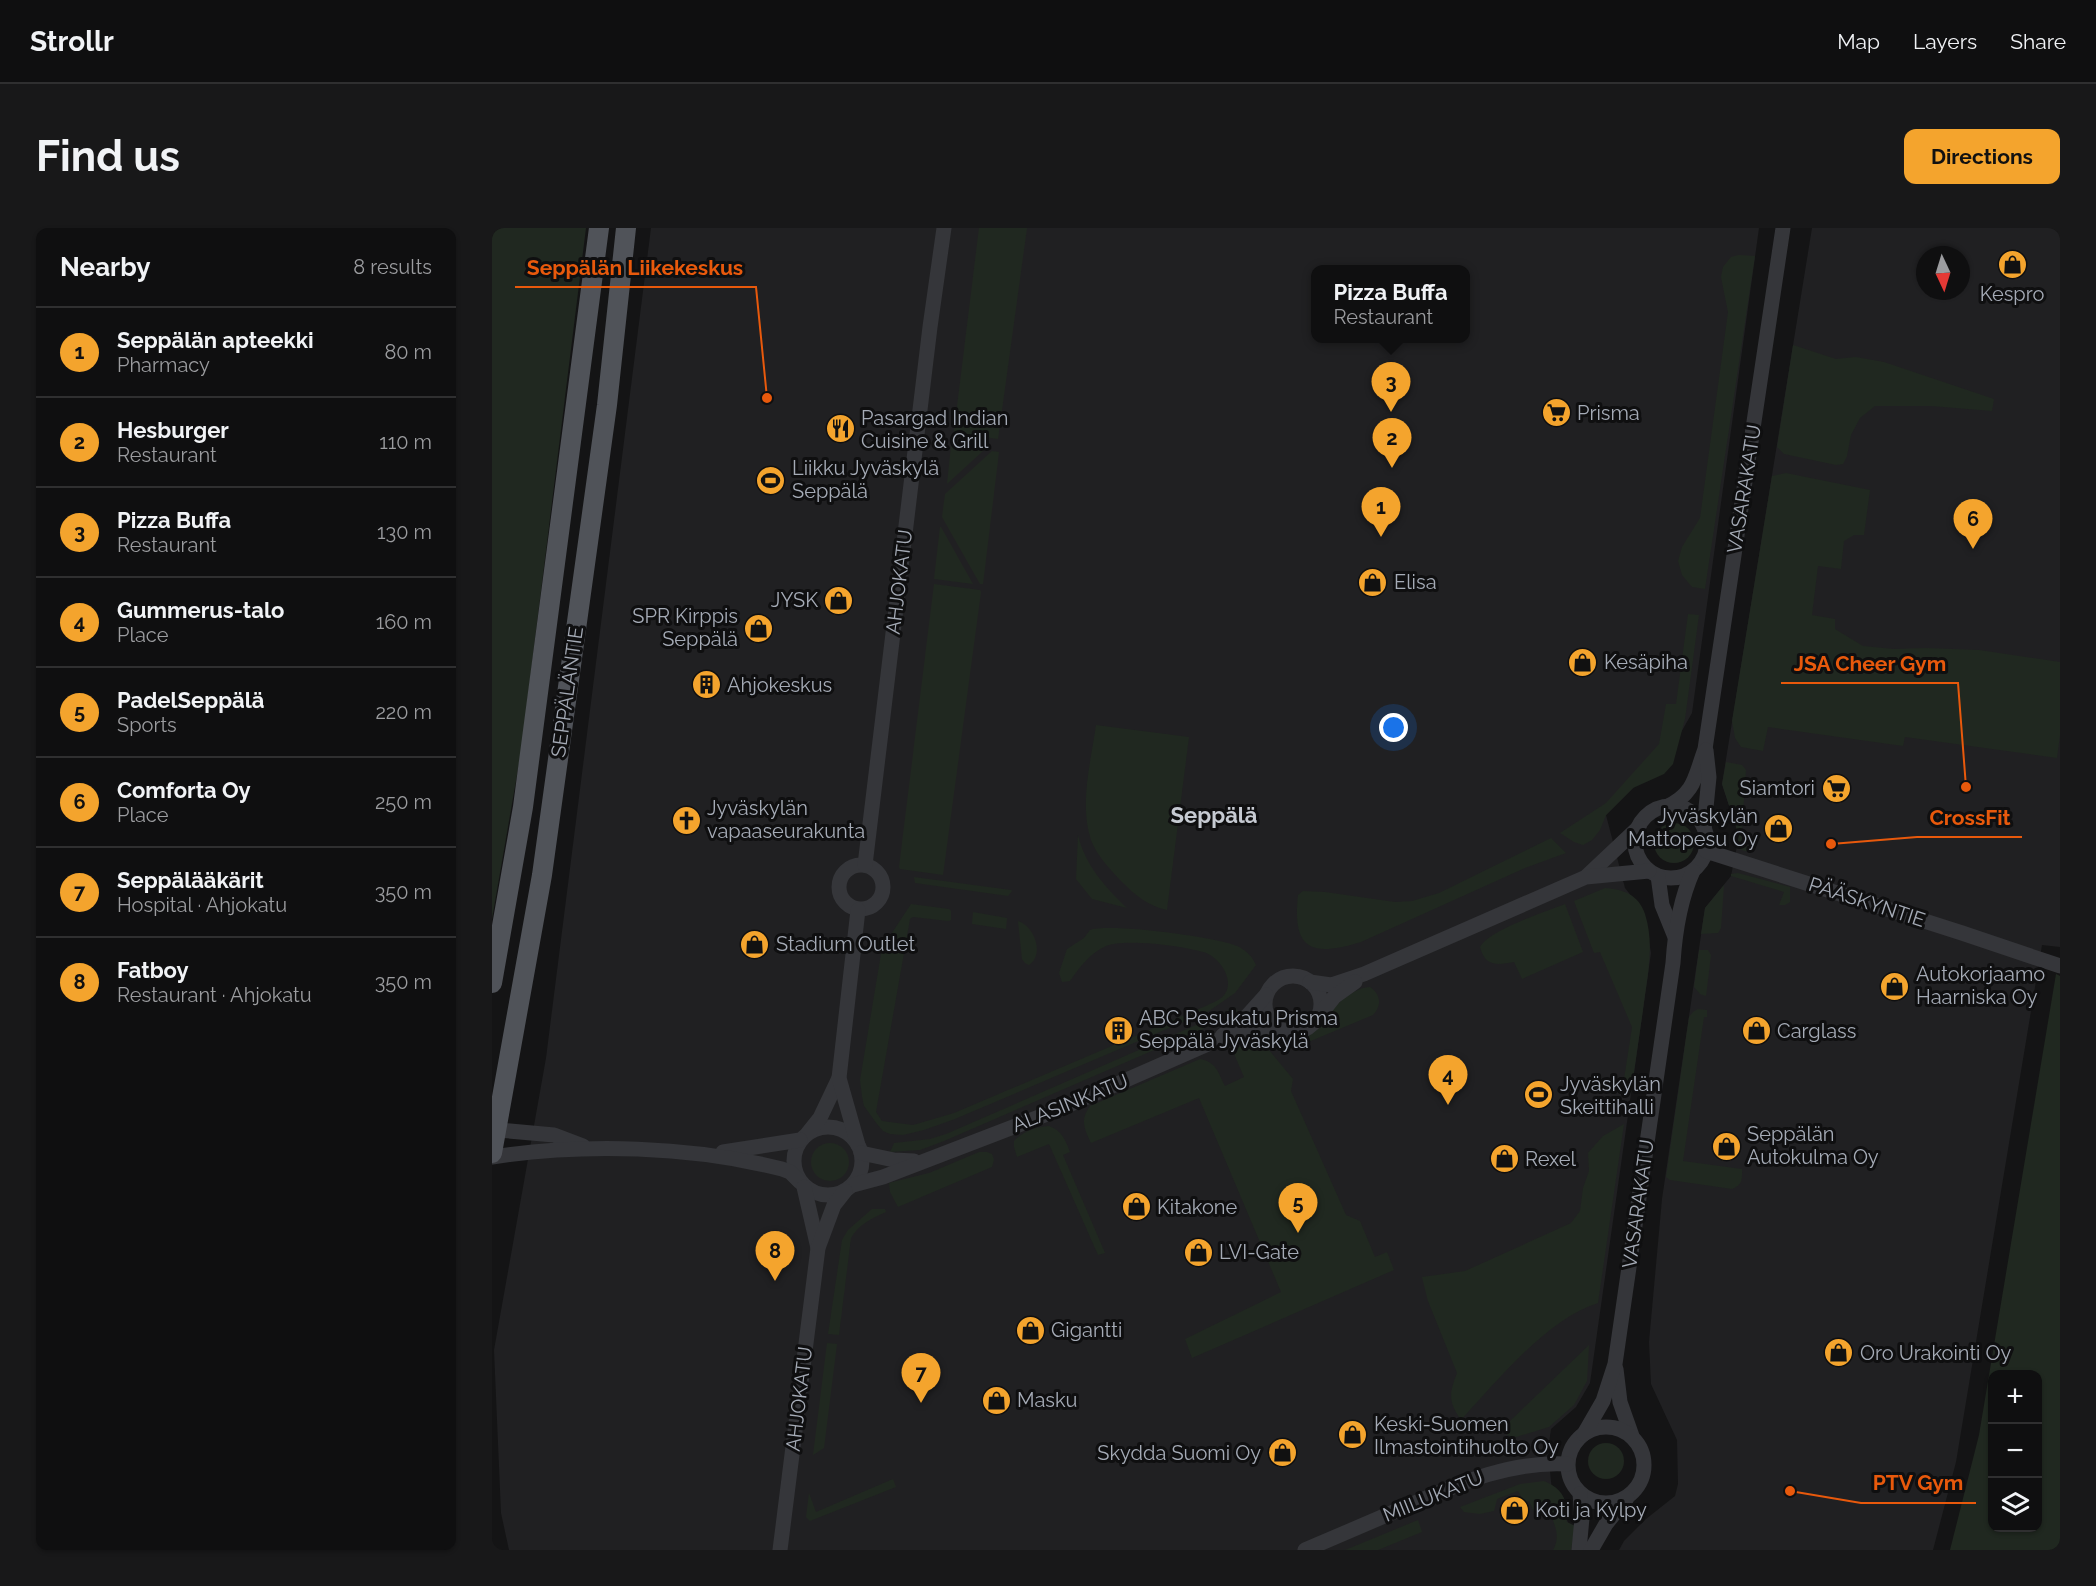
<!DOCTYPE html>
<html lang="en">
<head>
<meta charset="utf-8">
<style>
	body { margin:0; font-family:Raleway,sans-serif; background:#181819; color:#f1f3f6 }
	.controls { position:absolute; right:18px; bottom:18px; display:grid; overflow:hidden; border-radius:12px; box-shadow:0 2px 4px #0004 }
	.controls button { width:54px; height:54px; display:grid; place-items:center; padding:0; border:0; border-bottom:2px solid #2f2f30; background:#0f0f10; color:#f1f3f6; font:30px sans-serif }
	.compass { position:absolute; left:1424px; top:18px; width:54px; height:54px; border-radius:50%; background:#0f0f10; box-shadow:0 2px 4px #0004; rotate:176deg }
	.you { position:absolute; left:902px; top:500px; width:21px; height:21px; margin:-15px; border:4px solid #fff; border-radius:50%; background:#1a73e8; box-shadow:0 0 0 9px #1a73e833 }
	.badge { display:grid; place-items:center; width:39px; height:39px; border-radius:50%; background:#f4a42d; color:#111; font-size:20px; font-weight:700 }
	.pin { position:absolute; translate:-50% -50px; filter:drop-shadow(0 2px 3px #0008) }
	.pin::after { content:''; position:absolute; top:32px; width:21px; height:18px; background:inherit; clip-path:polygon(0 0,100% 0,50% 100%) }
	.popup { position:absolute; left:819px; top:37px; width:159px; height:78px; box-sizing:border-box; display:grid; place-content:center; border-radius:12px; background:#0f0f10; filter:drop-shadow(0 2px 4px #0005); font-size:20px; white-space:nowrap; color:#9b9c9f }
	.popup b { font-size:22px; color:#f1f3f6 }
	.popup::after { content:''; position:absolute; left:50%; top:100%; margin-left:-12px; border:12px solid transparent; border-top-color:#0f0f10 }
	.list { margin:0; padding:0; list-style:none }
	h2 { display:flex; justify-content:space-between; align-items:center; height:78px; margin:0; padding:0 24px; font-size:26px }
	h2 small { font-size:20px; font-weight:400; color:#9b9c9f }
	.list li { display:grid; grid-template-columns:39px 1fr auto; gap:18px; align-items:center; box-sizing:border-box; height:90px; padding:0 24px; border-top:2px solid #2f2f30 }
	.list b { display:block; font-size:22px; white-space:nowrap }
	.list p { margin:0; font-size:20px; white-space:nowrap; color:#9b9c9f }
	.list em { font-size:20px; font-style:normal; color:#9b9c9f }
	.icon { flex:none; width:33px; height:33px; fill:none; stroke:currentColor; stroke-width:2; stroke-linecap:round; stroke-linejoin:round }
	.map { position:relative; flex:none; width:1568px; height:1322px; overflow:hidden; border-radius:12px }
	header { display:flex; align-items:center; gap:36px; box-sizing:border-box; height:84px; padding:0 30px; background:#0f0f10; border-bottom:2px solid #2f2f30 }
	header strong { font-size:28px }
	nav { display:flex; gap:33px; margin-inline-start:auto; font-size:21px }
	.intro { display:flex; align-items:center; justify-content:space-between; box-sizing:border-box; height:144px; padding:0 36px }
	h1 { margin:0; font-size:42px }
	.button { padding:15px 27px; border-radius:12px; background:#f4a42d; color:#111; font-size:21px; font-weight:700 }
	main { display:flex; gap:36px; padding:0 36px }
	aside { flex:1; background:#0f0f10; border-radius:12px; box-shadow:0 2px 4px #0004 }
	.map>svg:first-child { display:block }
	.built { fill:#202022; fill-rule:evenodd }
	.green { fill:#202820; fill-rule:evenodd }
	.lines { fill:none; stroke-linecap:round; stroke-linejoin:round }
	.minor { stroke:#35363a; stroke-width:15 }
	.major { stroke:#505359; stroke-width:20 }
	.labels { text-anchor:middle; stroke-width:6; stroke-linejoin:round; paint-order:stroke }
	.poi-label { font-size:20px; fill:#a5abb6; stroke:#0f0f10; text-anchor:start }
	.street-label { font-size:20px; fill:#a5abb6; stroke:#0f0f10 }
	.quarter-label { font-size:22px; font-weight:bold; fill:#c6cad2; stroke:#0f0f10 }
	.leader { fill:none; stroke:#e8590c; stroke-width:2 }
	.callout-dot { fill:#e8590c; stroke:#0f0f10; stroke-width:2 }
	.callout-label { font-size:21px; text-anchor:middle; font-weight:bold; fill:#e8590c; stroke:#0f0f10; stroke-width:6; stroke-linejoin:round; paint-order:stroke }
</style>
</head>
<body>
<header>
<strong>Strollr</strong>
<nav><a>Map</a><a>Layers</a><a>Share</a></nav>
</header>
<div class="intro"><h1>Find us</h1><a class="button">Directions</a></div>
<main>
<aside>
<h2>Nearby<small>8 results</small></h2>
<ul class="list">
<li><span class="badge">1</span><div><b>Seppälän apteekki</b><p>Pharmacy</p></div><em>80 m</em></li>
<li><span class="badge">2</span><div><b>Hesburger</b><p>Restaurant</p></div><em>110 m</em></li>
<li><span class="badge">3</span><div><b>Pizza Buffa</b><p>Restaurant</p></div><em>130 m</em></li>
<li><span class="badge">4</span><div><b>Gummerus-talo</b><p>Place</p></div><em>160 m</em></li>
<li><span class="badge">5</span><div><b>PadelSeppälä</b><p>Sports</p></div><em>220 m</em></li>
<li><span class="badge">6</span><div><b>Comforta Oy</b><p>Place</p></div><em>250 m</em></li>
<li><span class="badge">7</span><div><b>Seppälääkärit</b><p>Hospital · Ahjokatu</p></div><em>350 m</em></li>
<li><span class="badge">8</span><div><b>Fatboy</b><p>Restaurant · Ahjokatu</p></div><em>350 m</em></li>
</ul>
</aside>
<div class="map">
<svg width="1568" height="1322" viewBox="0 0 1568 1322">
	<rect width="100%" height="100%" fill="#141415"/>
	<g class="built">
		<path d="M 159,0 L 1267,0 L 1200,485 L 1179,522 L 1114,587 L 1133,660 L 1152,684 L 1159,725 L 1098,1155 L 1084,1179 L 1059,1201 L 1056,1222 L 1060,1264 L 1070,1277 L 1082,1312 L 1080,1322 L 17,1322 L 9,1285 L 2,1122 L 54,830 ZM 824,42 L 974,42 L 974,110 L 824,110 Z"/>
		<path d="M 1320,0 L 1568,0 L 1568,719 L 1550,717 L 1464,1234 L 1441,1322 L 1127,1322 L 1132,1313 L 1154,1291 L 1183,1268 L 1186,1256 L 1185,1212 L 1159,1156 L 1157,1114 L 1170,971 L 1213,680 L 1239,648 L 1247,608 L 1230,556 ZM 1433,27 L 1469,27 L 1469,63 L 1433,63 Z"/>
	</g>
	<g class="green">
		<polygon points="0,0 94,0 29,524 0,691"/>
		<polygon points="487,0 535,0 506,211 463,205 462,203"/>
		<polygon points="1247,27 1263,28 1213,361 1200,359 1190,347 1186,333 1190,319 1208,290 1236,84 1229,49 1231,39 1239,29"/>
		<polygon points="1301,117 1344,131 1364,129 1392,134 1502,171 1500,183 1439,178 1383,178 1368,190 1359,207 1355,228 1351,236 1344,237 1292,226 1285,219"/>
		<polygon points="461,217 492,222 455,256 459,218"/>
		<polygon points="500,223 507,224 491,356 488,356 450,289 453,266"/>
		<polygon points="1294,245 1378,262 1372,307 1362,307 1352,313 1349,341 1326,338 1320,387 1343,391 1343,401 1371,418 1401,421 1434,420 1487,422 1568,434 1568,507 1565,530 1413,509 1411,518 1276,499 1271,523 1249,519 1243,510 1240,493 1280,248"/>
		<polygon points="448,299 449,299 481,356 442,351"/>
		<polygon points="442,356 488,362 489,364 451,647 408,641 407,639"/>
		<polygon points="1196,386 1207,387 1193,491 1181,536 1172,546 1141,560 1114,587 1108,602 1100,612 1091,617 1082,614 1068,605 1114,575 1167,516 1174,476 1184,476"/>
		<path d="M 604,497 L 697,509 L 675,682 C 656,678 643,667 629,653 C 618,641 605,628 599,612 C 587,576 599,533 604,497 Z"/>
		<path d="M 1234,534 L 1250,537 L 1254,542 L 1250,601 C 1250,610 1255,615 1256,624 L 1244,620 L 1247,608 L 1230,556 Z"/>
		<circle cx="1182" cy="615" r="20"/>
		<path d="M 586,607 C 593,637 613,659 635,680 L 600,671 L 584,651 Z"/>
		<path d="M 1059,610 L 1074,625 L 1033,640 L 869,714 C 820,729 800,723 806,667 L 811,663 L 833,664 L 903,674 L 920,673 L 947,665 Z"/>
		<polygon points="1246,645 1298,659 1298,674 1293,677 1287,677 1292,664 1239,648 1239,646"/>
		<polygon points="422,649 519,662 520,663 516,668 423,655"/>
		<polygon points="1232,657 1229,700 1226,705 1209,706 1213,680"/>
		<path d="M 1113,660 C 1131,661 1147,667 1153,686 C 1163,717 1155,750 1151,782 C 1147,810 1143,837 1139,865 L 1130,864 L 1140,799 L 1108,724 L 1102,725 L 1082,673 Z"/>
		<path d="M 419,676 L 457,681 L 459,683 L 459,692 L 456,693 L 421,689 L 418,691 L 384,884 L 390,893 L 421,897 L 462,885 L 716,777 C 722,774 731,771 734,764 C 742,749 725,727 711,724 C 692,718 632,710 614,718 C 598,725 588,739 578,753 L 570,754 L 567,745 L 575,721 L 592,710 L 598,702 C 619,695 723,709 745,718 C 754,722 760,728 764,737 L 743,765 L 717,783 L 463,891 L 432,902 L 411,907 L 398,906 L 391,903 L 385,896 L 372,878 L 370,869 L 368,852 L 390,720 Z"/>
		<path d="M 1073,676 L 1091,724 L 1030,751 L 1022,734 C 1005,737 993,739 988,719 C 997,702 1053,684 1073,676 Z"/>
		<polygon points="481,684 515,690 514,701 480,696"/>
		<path d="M 526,693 C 542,698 553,726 537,737 L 533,735 L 530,731 Z"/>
		<polygon points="1207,722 1216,722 1219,727 1214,768 1208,766 1202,759"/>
		<path d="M 1564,746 L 1568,748 L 1568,1322 L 1458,1322 L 1487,1207 ZM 1546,1146 L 1546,1300 L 1500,1300 L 1500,1146 Z"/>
		<path d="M 878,759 C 889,766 890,778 881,787 L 802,820 L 778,809 C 791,804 805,815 819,805 C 824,802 828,795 831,791 C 843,778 860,760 878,759 Z"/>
		<polygon points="742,779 746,783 727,794 452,913 428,922 398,924 402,915 438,911 454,906 718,791"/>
		<path d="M 1206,781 L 1215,782 L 1215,789 L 1212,789 L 1191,933 L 1250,941 C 1250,951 1251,957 1240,961 L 1178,952 L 1174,949 L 1197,789 L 1201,784 Z"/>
		<path d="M 761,815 L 772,816 L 801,851 L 799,863 L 854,987 L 868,993 L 883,1029 L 895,1024 L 902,1042 L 700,1130 L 693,1111 L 789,1064 L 707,870 L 599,915 C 592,900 588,892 598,878 L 708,831 C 725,834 726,845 733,858 L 752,849 L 740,821 Z"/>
		<path d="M 1132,896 L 1106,1075 C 1055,1091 1005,1153 969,1192 C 956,1173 957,1166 965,1145 L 936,1073 L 930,1049 L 973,1043 L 1079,995 L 1088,983 L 1091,960 L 1097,943 L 1096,925 L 1111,908 Z"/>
		<path d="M 557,898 C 570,903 573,911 578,924 L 571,927 L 613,1025 L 606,1027 L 557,916 L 525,929 L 522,919 L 522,913 C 532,903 543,899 557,898 Z"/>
		<circle cx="338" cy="934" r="19"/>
		<polygon points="487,924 495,924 500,926 502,932 500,939 406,979 398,964 397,955 437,945"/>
		<path d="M 380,981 L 393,981 L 394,984 C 379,991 367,996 359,1010 L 347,1107 L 336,1106 L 350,1012 L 356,1002 Z"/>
		<polygon points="335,1115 345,1116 332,1220 321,1227"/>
		<polygon points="1097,1117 1095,1153 1082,1177 1057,1199 1021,1210 1011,1204 1018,1193"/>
		<circle cx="1114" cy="1233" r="18"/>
		<polygon points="401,1251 404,1259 318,1293 314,1289 317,1265 324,1284"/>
		<path d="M 1052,1253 C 1064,1258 1073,1265 1074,1279 C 1075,1284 1074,1289 1075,1294 L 1083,1298 L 1079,1322 L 1061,1322 C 1068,1310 1064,1298 1058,1286 L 1044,1288 L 1037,1273 L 1032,1274 L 1026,1263 L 1005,1271 L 1002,1283 L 988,1286 L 972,1284 L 968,1279 L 1028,1256 Z"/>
		<polygon points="926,1292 930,1304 886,1322 853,1322"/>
	</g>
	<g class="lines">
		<g class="minor">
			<circle cx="1179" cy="614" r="36"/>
			<path d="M 1174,579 C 1203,566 1203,548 1213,521 L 1291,0"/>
			<polyline points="1212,600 1217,549 1214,522"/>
			<polyline points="1214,623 1470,705 1568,738"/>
			<circle cx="369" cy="659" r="22"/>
			<polyline points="373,637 438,99 452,0"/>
			<polyline points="1095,648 1147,599"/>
			<polyline points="1166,648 1170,677 1183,709"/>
			<circle cx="801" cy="776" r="28"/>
			<polyline points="818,754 839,757 872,746 1094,649 1157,643"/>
			<polyline points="827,788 842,769 863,754"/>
			<polyline points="730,808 756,787 774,767"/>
			<circle cx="336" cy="933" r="34"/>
			<polyline points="6,902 62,907 91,918"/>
			<polyline points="316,905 328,890 347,850"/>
			<polyline points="366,917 347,850 366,682"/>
			<polyline points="231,924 308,912"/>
			<polyline points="369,925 402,932 422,933"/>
			<path d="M 0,929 C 93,915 199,918 290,941 L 298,944 L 308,954"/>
			<polyline points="361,957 391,949 568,881 723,813 760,802 789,802"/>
			<polyline points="312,959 326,1020"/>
			<polyline points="1124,1141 1128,1174 1140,1208"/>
			<circle cx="1114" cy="1237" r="38"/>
			<path d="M 1092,1206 L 1111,1173 L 1123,1136 L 1181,735 C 1183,703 1188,672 1201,643"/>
			<polyline points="288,1322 326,1020 342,977 353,963"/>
			<path d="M 813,1322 C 848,1307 883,1292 918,1277 C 969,1255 1018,1233 1075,1236"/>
			<polyline points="1087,1322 1090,1290 1088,1266"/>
			<polyline points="1099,1322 1114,1296 1135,1270"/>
		</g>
		<g class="major">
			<polyline points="0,755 31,579 107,0"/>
			<polyline points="0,925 50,647 115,177 134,0"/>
		</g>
	</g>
	<defs>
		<symbol id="shop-disc" viewBox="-11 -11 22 22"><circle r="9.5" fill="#f4a42d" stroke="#0f0f10"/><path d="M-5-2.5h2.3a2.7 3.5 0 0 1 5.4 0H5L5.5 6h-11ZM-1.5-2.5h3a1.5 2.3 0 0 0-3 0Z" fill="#111"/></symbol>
		<symbol id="supermarket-disc" viewBox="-11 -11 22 22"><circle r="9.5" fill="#f4a42d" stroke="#0f0f10"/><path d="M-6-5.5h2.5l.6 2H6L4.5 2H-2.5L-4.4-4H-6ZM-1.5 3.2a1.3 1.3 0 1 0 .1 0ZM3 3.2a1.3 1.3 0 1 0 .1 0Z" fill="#111"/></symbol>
		<symbol id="restaurant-disc" viewBox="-11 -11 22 22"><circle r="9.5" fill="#f4a42d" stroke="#0f0f10"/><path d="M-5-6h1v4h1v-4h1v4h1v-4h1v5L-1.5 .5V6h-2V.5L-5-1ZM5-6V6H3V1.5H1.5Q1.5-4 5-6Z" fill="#111"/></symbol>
		<symbol id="stadium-disc" viewBox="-11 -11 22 22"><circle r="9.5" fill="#f4a42d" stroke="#0f0f10"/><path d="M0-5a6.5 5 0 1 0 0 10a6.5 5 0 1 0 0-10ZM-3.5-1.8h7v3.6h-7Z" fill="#111"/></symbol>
		<symbol id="building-disc" viewBox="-11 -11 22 22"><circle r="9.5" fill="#f4a42d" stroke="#0f0f10"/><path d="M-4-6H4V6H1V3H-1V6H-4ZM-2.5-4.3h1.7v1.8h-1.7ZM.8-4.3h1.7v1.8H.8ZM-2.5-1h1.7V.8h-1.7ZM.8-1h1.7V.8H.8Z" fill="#111"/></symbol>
		<symbol id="church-disc" viewBox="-11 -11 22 22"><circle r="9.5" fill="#f4a42d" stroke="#0f0f10"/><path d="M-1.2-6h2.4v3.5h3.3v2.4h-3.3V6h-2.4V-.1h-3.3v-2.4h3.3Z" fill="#111"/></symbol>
	</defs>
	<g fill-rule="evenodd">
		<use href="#shop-disc" x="1504" y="20" width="33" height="33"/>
		<use href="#supermarket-disc" x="1048" y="168" width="33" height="33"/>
		<use href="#restaurant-disc" x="332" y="184" width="33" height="33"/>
		<use href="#stadium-disc" x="262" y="236" width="33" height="33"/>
		<use href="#shop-disc" x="864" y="338" width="33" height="33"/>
		<use href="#shop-disc" x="330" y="356" width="33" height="33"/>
		<use href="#shop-disc" x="250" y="384" width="33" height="33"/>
		<use href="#shop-disc" x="1074" y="418" width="33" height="33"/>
		<use href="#building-disc" x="198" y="440" width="33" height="33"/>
		<use href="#supermarket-disc" x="1328" y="544" width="33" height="33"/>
		<use href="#church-disc" x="178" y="576" width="33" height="33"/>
		<use href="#shop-disc" x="1270" y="584" width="33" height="33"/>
		<use href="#shop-disc" x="246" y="700" width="33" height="33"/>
		<use href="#shop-disc" x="1386" y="742" width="33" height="33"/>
		<use href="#building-disc" x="610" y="786" width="33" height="33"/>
		<use href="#shop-disc" x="1248" y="786" width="33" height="33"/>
		<use href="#stadium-disc" x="1030" y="850" width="33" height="33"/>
		<use href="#shop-disc" x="1218" y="902" width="33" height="33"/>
		<use href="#shop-disc" x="996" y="914" width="33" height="33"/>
		<use href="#shop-disc" x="628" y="962" width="33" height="33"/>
		<use href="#shop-disc" x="690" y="1008" width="33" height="33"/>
		<use href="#shop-disc" x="522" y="1086" width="33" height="33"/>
		<use href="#shop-disc" x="1330" y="1108" width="33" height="33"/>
		<use href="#shop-disc" x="488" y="1156" width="33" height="33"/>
		<use href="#shop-disc" x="844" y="1190" width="33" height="33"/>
		<use href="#shop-disc" x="774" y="1208" width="33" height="33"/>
		<use href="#shop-disc" x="1006" y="1266" width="33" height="33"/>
	</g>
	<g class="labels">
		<g class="poi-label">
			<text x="1520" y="73" text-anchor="middle">Kespro</text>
			<text x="1085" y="192">Prisma</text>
			<text x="369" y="197">Pasargad Indian<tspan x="369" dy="23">Cuisine &amp; Grill</tspan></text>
			<text x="300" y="247">Liikku Jyväskylä<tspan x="300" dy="23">Seppälä</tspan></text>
			<text x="902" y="361">Elisa</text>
			<text x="326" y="379" text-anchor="end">JYSK</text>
			<text x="246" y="395" text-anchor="end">SPR Kirppis<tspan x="246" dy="23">Seppälä</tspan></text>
			<text x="1112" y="441">Kesäpiha</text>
			<text x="235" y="464">Ahjokeskus</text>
			<text x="1323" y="567" text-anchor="end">Siamtori</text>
			<text x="215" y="587">Jyväskylän<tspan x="215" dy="23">vapaaseurakunta</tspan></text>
			<text x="1266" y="595" text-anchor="end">Jyväskylän<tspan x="1266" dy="23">Mattopesu Oy</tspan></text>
			<text x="284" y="723">Stadium Outlet</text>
			<text x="1424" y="753">Autokorjaamo<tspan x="1424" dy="23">Haarniska Oy</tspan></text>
			<text x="647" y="797">ABC Pesukatu Prisma<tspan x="647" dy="23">Seppälä Jyväskylä</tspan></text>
			<text x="1285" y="810">Carglass</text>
			<text x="1068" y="863">Jyväskylän<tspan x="1068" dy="23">Skeittihalli</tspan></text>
			<text x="1255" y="913">Seppälän<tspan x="1255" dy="23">Autokulma Oy</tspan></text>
			<text x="1033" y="938">Rexel</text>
			<text x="665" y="986">Kitakone</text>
			<text x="727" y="1031">LVI-Gate</text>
			<text x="559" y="1109">Gigantti</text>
			<text x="1368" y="1132">Oro Urakointi Oy</text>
			<text x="525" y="1179">Masku</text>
			<text x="882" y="1203">Keski-Suomen<tspan x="882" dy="23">Ilmastointihuolto Oy</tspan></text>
			<text x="769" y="1232" text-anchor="end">Skydda Suomi Oy</text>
			<text x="1043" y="1289">Koti ja Kylpy</text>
		</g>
		<g class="street-label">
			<text transform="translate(1252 261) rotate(-81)" y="7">VASARAKATU</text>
			<text transform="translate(407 354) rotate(-83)" y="7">AHJOKATU</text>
			<text transform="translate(75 464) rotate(-82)" y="7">SEPPÄLÄNTIE</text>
			<text transform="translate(1375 674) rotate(18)" y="7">PÄÄSKYNTIE</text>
			<text transform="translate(578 875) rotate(-22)" y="7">ALASINKATU</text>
			<text transform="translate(1146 976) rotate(-82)" y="7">VASARAKATU</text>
			<text transform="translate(307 1171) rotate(-83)" y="7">AHJOKATU</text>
			<text transform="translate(941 1268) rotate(-22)" y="7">MIILUKATU</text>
		</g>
		<g class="quarter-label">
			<text x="722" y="595">Seppälä</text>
		</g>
	</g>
	<path class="leader" d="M275 170L264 59H23M1474 559L1466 455H1289M1339 616L1425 609H1530M1298 1263L1369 1275H1484"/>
	<g class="callout-dot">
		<circle cx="275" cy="170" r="6"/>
		<circle cx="1474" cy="559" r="6"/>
		<circle cx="1339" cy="616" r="6"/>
		<circle cx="1298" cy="1263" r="6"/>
	</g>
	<g class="callout-label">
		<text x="143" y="47">Seppälän Liikekeskus</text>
		<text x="1378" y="443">JSA Cheer Gym</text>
		<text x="1478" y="597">CrossFit</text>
		<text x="1426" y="1262">PTV Gym</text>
	</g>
</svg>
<div class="controls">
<button>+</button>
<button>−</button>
<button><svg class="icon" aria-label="layers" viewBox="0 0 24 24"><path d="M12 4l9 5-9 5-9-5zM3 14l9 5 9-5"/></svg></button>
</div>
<svg class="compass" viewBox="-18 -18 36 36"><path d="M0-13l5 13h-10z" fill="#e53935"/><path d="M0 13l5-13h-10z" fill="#9b9c9f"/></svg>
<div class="you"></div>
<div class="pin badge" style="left:889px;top:309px">1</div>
<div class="pin badge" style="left:900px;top:240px">2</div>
<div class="pin badge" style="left:899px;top:184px">3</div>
<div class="popup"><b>Pizza Buffa</b>Restaurant</div>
<div class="pin badge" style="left:956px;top:877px">4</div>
<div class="pin badge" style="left:806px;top:1005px">5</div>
<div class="pin badge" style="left:1481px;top:321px">6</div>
<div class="pin badge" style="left:429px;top:1175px">7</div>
<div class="pin badge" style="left:283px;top:1053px">8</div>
</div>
</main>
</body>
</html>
